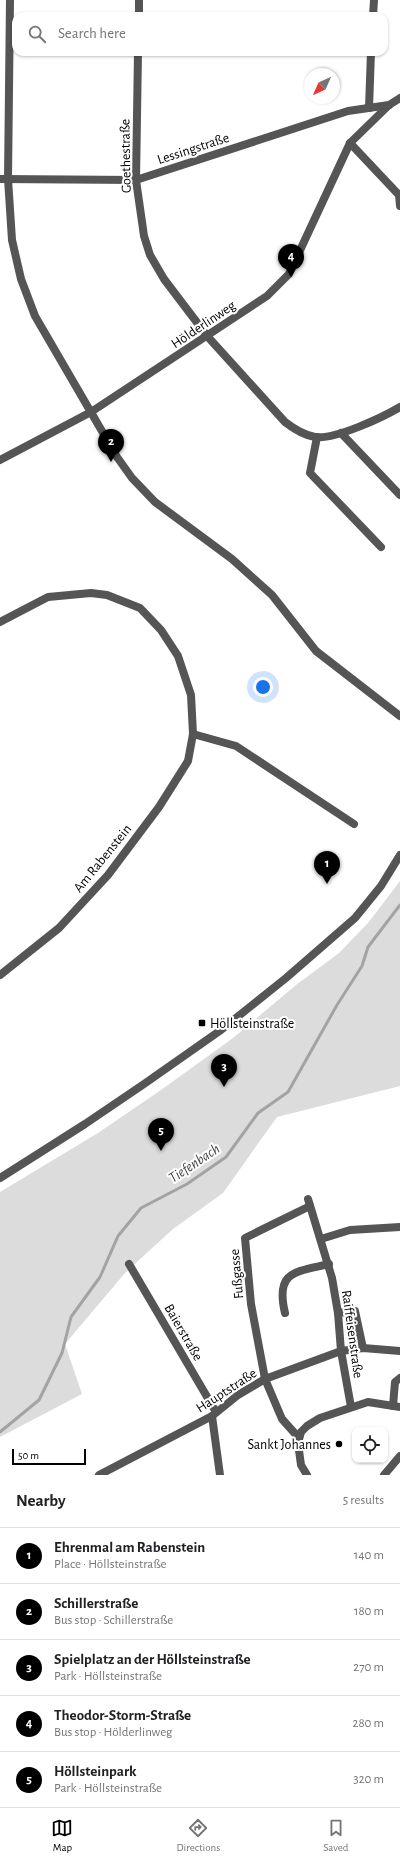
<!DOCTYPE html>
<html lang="en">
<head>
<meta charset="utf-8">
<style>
	body { margin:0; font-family:"Alegreya Sans",sans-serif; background:#f6f6f6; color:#202124 }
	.controls { position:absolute; right:12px; bottom:12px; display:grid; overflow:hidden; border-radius:8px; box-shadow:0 1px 3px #0004 }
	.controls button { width:36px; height:36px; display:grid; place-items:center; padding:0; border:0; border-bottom:1px solid #e0e0e0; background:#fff; color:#202124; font:20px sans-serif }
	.compass { position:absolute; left:304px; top:68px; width:36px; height:36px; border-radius:50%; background:#fff; box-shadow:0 1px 3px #0004; rotate:225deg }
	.scale { position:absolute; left:12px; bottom:10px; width:74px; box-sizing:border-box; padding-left:4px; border:2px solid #000; border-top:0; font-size:11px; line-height:14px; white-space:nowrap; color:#000; -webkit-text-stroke:3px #fff; paint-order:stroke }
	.you { position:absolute; left:263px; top:687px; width:14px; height:14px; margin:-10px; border:3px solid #fff; border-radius:50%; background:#1a73e8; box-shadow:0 0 0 6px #1a73e833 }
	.badge { display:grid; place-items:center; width:26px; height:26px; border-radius:50%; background:#000; color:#fff; font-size:13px; font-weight:700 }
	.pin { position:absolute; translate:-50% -33px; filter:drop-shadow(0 1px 2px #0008) }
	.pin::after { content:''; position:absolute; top:21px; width:14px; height:12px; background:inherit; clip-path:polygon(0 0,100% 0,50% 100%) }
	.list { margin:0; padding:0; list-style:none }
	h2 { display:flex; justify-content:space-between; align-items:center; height:52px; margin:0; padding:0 16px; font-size:17px }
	h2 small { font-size:13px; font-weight:400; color:#757577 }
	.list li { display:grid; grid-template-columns:26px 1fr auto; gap:12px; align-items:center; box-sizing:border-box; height:56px; padding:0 16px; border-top:1px solid #e0e0e0 }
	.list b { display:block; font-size:15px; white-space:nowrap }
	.list p { margin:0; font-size:13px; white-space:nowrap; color:#757577 }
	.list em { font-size:13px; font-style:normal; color:#757577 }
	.icon { flex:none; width:22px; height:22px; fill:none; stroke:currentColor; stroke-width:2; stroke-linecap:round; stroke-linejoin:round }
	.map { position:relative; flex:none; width:400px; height:1475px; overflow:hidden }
	.search { position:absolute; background:#fff; box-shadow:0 1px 3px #0004; left:12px; right:12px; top:12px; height:44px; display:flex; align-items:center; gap:10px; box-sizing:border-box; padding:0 14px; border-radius:12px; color:#757577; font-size:15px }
	.sheet { height:332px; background:#fff }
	nav { display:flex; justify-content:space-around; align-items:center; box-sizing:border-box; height:56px; border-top:1px solid #e0e0e0; background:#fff; font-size:11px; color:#757577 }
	nav a { display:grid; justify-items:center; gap:2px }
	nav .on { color:#000 }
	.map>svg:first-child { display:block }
	.green { fill:#dcdcdc }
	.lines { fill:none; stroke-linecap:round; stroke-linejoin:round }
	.stream { stroke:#a3a3a3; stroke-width:3 }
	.minor { stroke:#555; stroke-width:8 }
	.tertiary { stroke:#555; stroke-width:8 }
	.poi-dot { fill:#000; stroke:#fff; stroke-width:1.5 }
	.labels { text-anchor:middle; stroke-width:4; stroke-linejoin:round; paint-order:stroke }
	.street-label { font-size:14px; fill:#000; stroke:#fff }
	.poi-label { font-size:14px; fill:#000; stroke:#fff; text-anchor:start }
	.water-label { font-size:15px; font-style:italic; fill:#444; stroke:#fff }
</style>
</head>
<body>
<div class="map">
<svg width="400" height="1475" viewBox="0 0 400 1475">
	<rect width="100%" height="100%" fill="#fff"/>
	<polygon class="green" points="400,881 400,1086 277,1117 223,1193 173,1229 125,1273 65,1344 82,1394 0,1437 0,1192 98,1133 161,1090 233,1038 296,985 339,953 368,923"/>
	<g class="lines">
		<polyline class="stream" points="0,1432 39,1400 62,1353 71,1317 100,1277 118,1236 141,1208 187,1184 226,1157 258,1113 288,1092 337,1005 362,966 368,947 400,905"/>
		<g class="minor">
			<polyline points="10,0 8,179 12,240 21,279 35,316 117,457 132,478 155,502 232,559 272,595 316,651 400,716"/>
			<polyline points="139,16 139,0"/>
			<polyline points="373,16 374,0"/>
			<path d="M 138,52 L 136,180 L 144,236 L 150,255 L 164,279 L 208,337 L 285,422 C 294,429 303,435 315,437 C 335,440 383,417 400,407"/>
			<polyline points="369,108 371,52"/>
			<polyline points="350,143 399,195 400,206"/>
			<polyline points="0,179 136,180 348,111 389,105"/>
			<polyline points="341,433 400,495"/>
			<polyline points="317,437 310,473 381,547"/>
			<polyline points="0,460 91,412 267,296 289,274 350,143 389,105 400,98"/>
			<polyline points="0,622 48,597 91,593 107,595 140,608 161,630 178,656 191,695 193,734 188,761 159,807 108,875 59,928 0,975"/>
			<polyline points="193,734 236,746 354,824"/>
			<polyline points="308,1199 332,1278 338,1313 341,1351 351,1407"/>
			<polyline points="321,1239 350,1230 400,1227"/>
			<polyline points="129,1264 216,1412"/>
			<path d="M 285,1313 C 275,1271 295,1272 329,1264"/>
			<polyline points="338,1313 355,1311 363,1348"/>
			<polyline points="393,1406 395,1382 400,1378"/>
			<polyline points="212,1416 220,1475"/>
			<polyline points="299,1438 282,1419 265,1379 251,1304 245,1238 310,1206"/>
			<polyline points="99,1475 212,1416 238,1395 265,1379 341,1351 363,1348 400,1351"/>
			<polyline points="307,1475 301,1465 298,1443 301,1432 307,1426 320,1418 368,1402 400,1407"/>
			<polyline points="384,1475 400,1456"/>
		</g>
		<polyline class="tertiary" points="0,1178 85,1124 144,1084 221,1030 286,978 355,918 381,886 400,855"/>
	</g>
	<g class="poi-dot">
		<rect x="198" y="1019" width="8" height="8" rx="2"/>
		<circle cx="339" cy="1444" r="4"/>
	</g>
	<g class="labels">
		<g class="street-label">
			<text transform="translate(193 148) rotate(-18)" y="5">Lessingstraße</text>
			<text transform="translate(125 156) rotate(-91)" y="5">Goethestraße</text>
			<text transform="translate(203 324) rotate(-34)" y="5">Hölderlinweg</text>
			<text transform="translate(102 858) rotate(-51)" y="5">Am Rabenstein</text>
			<text transform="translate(236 1274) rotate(-95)" y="5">Fußgasse</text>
			<text transform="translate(184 1332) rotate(60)" y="5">Baierstraße</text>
			<text transform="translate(353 1334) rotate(82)" y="5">Raiffeisenstraße</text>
			<text transform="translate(226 1390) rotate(-33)" y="5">Hauptstraße</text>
		</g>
		<g class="poi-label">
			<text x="210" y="1028">Höllsteinstraße</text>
			<text x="331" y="1449" text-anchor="end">Sankt Johannes</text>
		</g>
		<g class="water-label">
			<text transform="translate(194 1163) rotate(-34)" y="5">Tiefenbach</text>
		</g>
	</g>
</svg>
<div class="controls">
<button><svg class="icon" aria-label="locate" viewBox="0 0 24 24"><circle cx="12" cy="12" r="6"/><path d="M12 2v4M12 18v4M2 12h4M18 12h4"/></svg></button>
</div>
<svg class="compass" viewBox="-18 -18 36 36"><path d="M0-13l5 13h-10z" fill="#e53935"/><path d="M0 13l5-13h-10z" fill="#757577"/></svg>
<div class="scale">50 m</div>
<div class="you"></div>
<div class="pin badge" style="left:327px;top:884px">1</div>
<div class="pin badge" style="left:111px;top:462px">2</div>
<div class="pin badge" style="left:224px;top:1087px">3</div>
<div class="pin badge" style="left:291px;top:277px">4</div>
<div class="pin badge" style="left:161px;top:1151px">5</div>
<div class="search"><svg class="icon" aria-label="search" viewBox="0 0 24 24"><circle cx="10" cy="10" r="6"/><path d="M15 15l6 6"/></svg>Search here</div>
</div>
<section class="sheet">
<h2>Nearby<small>5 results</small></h2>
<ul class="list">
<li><span class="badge">1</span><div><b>Ehrenmal am Rabenstein</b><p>Place · Höllsteinstraße</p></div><em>140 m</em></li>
<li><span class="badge">2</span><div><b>Schillerstraße</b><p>Bus stop · Schillerstraße</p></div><em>180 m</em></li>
<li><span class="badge">3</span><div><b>Spielplatz an der Höllsteinstraße</b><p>Park · Höllsteinstraße</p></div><em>270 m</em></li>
<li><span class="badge">4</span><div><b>Theodor-Storm-Straße</b><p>Bus stop · Hölderlinweg</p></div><em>280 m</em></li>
<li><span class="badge">5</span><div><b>Höllsteinpark</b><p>Park · Höllsteinstraße</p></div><em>320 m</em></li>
</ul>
</section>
<nav>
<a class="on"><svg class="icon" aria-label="map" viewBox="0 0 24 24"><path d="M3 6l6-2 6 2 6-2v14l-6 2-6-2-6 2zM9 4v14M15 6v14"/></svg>Map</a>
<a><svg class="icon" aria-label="directions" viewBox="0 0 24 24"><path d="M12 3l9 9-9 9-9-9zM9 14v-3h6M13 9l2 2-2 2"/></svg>Directions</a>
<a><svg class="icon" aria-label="saved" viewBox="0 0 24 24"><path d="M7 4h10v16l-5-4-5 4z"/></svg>Saved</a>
</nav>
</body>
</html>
